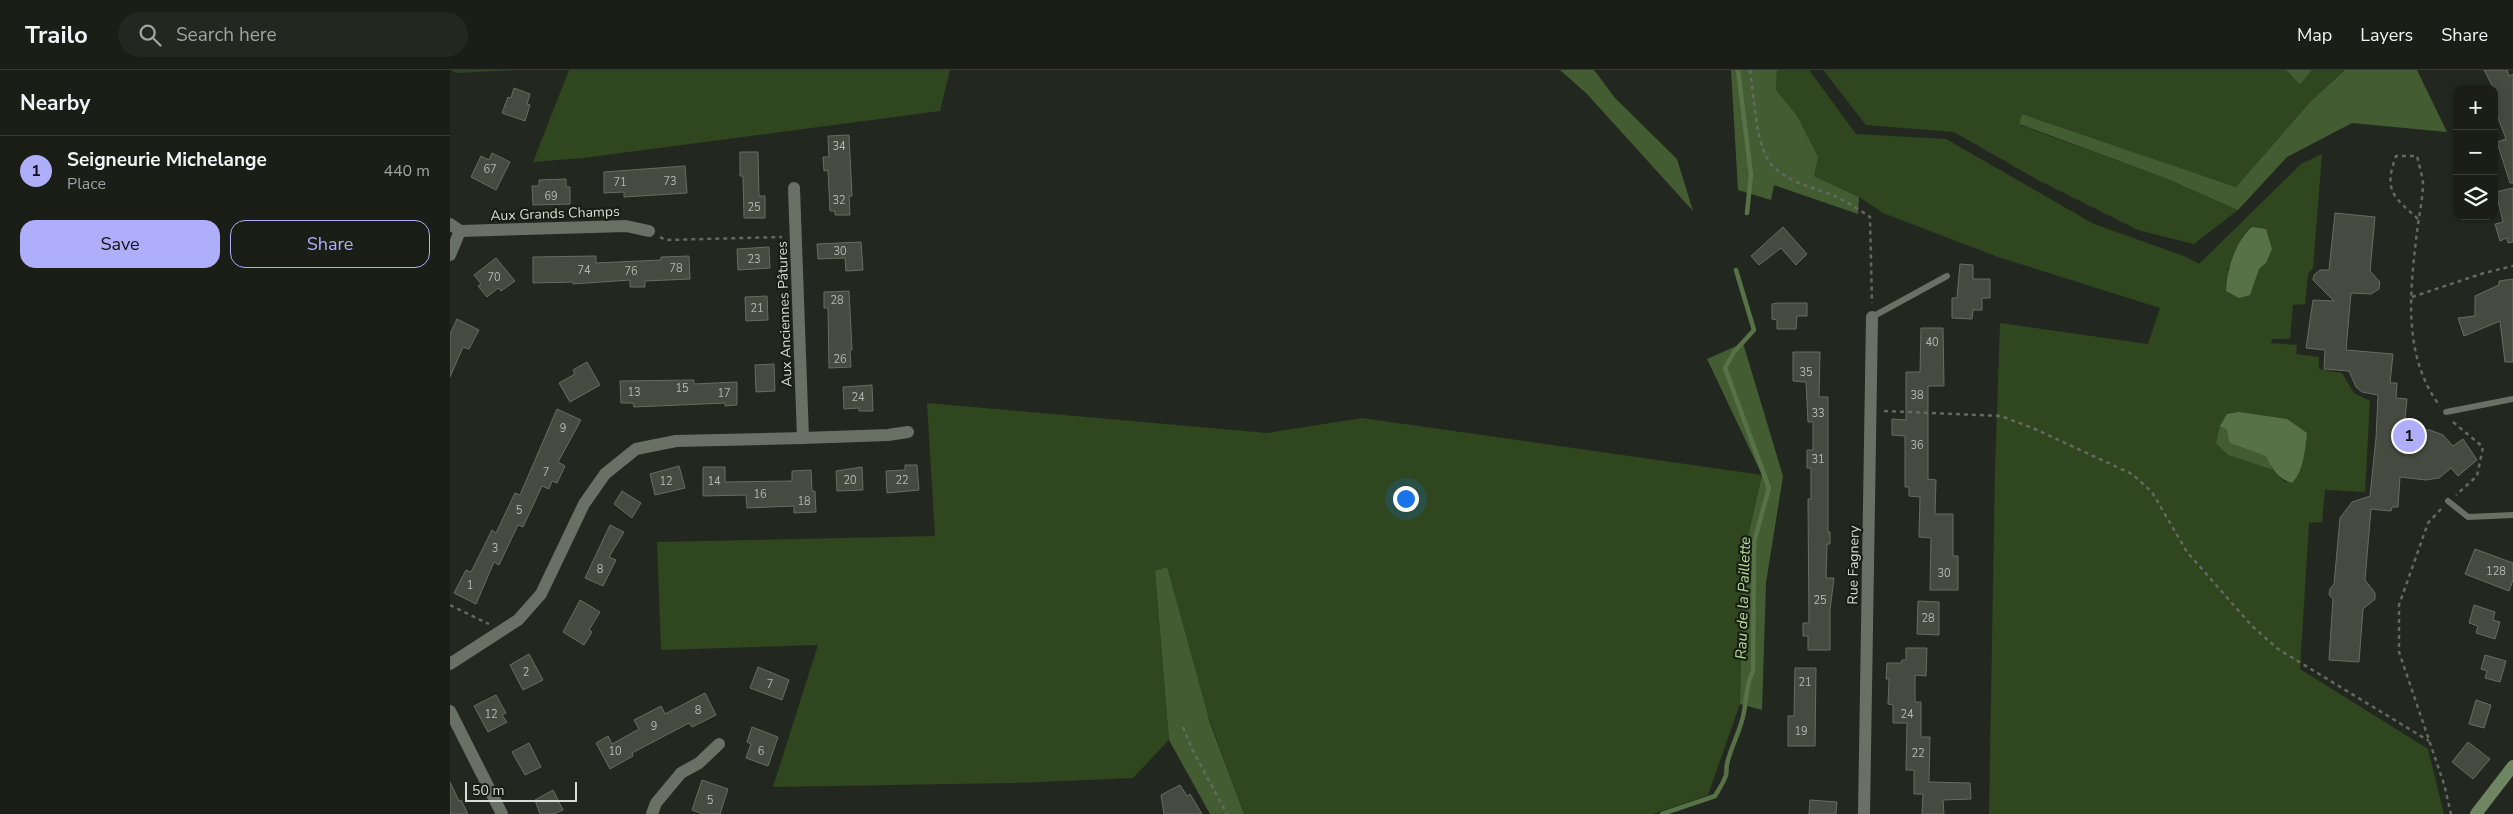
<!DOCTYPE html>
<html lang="en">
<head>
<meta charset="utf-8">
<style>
	body { margin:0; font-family:"Nunito Sans",sans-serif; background:#232720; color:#f1f3f6 }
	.controls { position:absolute; right:15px; top:15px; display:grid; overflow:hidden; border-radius:10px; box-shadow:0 2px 8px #0003 }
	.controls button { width:45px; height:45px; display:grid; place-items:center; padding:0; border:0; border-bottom:1px solid #383c36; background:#1a1e17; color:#f1f3f6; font:25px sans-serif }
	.scale { position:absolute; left:15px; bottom:12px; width:112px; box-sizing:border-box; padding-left:5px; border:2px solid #d8dcd6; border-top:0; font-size:14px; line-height:18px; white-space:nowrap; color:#d8dcd6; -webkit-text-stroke:4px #191e15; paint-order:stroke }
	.you { position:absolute; left:955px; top:428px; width:18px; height:18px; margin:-12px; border:4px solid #fff; border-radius:50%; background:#1a73e8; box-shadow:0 0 0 8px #1a73e833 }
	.badge { display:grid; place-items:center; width:32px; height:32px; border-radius:50%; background:#aeaefa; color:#111; font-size:16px; font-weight:700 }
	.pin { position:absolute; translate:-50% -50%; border:2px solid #fff; box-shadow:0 1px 5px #0006 }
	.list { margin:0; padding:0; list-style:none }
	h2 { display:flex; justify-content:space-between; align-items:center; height:65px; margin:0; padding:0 20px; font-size:21px }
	h2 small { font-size:16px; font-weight:400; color:#9fa2a1 }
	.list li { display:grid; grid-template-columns:32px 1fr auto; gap:15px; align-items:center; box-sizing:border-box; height:70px; padding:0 20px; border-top:1px solid #383c36 }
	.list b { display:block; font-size:19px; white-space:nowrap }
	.list p { margin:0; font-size:16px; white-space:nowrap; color:#9fa2a1 }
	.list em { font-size:16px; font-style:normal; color:#9fa2a1 }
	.actions { display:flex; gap:10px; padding:15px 20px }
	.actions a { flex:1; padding:11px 0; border:1px solid #aeaefa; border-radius:15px; text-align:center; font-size:18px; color:#aeaefa }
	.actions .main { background:#aeaefa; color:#111 }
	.icon { flex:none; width:28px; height:28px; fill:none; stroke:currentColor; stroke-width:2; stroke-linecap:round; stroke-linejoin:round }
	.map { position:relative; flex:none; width:2063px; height:744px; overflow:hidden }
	header { display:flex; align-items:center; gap:30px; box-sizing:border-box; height:70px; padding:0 25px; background:#1a1e17; border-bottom:1px solid #383c36 }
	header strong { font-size:24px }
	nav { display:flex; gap:28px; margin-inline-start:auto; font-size:18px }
	.search { width:350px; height:45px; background:#232720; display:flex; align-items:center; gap:12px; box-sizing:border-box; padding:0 18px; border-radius:28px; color:#9fa2a1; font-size:19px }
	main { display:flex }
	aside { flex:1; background:#1a1e17 }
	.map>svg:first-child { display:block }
	.green { fill:#2f461f; fill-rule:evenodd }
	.forest { fill:#435c32 }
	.water { fill:#587247 }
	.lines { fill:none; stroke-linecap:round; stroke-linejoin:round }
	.stream { stroke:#587247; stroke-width:4.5 }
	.building { fill:#454b41; stroke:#666d63 }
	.path { stroke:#646961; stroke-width:2.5; stroke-dasharray:4 4; stroke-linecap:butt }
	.lane { stroke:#697066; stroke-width:6 }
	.street { stroke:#697066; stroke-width:12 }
	.secondary { stroke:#708662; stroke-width:12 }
	.labels { text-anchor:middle; stroke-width:4.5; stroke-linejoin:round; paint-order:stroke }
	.number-label { font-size:11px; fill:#b3b8b1 }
	.street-label { font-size:14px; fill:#d8dcd6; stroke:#191e15 }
	.water-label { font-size:15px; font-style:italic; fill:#b7e19c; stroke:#191e15 }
</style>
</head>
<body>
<header>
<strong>Trailo</strong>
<div class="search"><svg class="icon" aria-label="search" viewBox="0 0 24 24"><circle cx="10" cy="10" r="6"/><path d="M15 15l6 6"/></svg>Search here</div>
<nav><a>Map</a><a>Layers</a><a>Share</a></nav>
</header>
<main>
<aside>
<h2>Nearby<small></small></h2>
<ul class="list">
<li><span class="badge">1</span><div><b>Seigneurie Michelange</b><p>Place</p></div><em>440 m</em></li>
</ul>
<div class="actions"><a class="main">Save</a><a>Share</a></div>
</aside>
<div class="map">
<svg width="2063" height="744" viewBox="0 0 2063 744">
	<rect width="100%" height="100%" fill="#22281f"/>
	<g class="green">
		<polygon points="0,0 66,0 7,3"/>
		<polygon points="119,0 500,0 490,41 133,88 83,92"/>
		<path d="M 1327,0 L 1359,0 L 1406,64 L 1496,69 L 1644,154 L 1734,186 L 1749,194 L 1851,94 L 1872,84 L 1863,198 L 1858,204 L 1855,234 L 1843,235 L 1840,269 L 1822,269 L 1821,273 L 1847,275 L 1846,284 L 1869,287 L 1869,299 L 1892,303 L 1904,323 L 1920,331 L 1915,422 L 1875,420 L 1872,452 L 1859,453 L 1850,599 L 1978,679 L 1994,744 L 1539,744 L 1545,399 L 1550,253 L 1698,274 L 1710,238 L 1548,187 L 1433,143 L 1409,127 L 1364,106 L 1326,20 ZM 1785,185 L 1816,193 L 1809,199 L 1777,201 ZM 1770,356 L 1842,413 L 1834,411 L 1823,400 L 1778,385 Z"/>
		<polygon points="1373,0 1836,0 1850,15 1862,0 1895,0 1860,32 1786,117 1572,44 1570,55 1715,108 1788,140 1744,174 1688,160 1588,110 1504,62 1416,55"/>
		<polygon points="477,333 817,363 912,348 1312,405 1293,488 1290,634 1258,725 1203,744 794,744 705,501 719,670 683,708 563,713 323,717 368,575 211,580 207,472 485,466"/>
	</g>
	<g class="forest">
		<polygon points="1110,0 1144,0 1165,28 1227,89 1243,141 1137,24"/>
		<polygon points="1281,0 1327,0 1326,20 1347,46 1368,87 1364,106 1409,127 1408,144 1324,115 1321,130 1288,120"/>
		<polygon points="1836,0 1862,0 1850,15"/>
		<polygon points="1895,0 1967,0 1997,62 1902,53 1837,87 1788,140 1715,108 1569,54 1572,44 1786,117 1860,32"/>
		<polygon points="1293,273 1333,406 1316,513 1312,640 1290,634 1293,488 1312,405 1257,289"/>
		<polygon points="1770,356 1777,360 1779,373 1816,386 1823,400 1778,385 1766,373"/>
		<polygon points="717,497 760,653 794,744 760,744 719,670 705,501"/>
	</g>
	<g class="water">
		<path d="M 1802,157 L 1816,159 L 1822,179 L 1816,193 L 1809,199 L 1800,225 L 1789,228 L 1776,221 C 1777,198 1785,173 1802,157 Z"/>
		<path d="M 1789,342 L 1837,349 L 1857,363 C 1855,379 1854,401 1842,413 C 1828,409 1822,399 1816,386 L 1779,373 L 1777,360 L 1770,356 L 1777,344 Z"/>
	</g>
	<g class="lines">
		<g class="stream">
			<polyline points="1288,0 1301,105 1297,143"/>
			<path d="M 1212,744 L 1265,726 C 1269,719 1274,712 1276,705 C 1277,701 1276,697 1277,694 C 1281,676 1291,660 1294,642 C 1296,631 1297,609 1303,602 L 1304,472 L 1319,418 L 1275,298 L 1284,282 L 1304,260 L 1286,200"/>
		</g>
	</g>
	<g class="building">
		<polygon points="2034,0 2057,0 2059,6 2063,4 2063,113 2060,113 2047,72 2056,69 2044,37 2044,19"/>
		<polygon points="64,18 80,24 77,34 80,35 75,51 52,43 58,27 61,28"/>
		<polygon points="399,65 402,126 399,126 400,145 385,145 385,141 380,141 378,100 374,101 373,87 379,87 378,66"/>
		<polygon points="290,82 308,82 309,126 315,126 315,148 294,148 293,106 290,106"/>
		<polygon points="42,83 60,92 46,120 21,107 31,86 39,90"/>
		<polygon points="235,96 237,123 174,127 174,122 154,123 154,102"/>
		<polygon points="116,109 116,117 120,117 120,134 83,135 82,116 89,116 89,110"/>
		<polygon points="2063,118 2063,172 2058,173 2057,168 2050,171 2045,154 2053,152 2046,122"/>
		<polygon points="1885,143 1925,147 1920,201 1930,212 1929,219 1921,224 1901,223 1896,280 1943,284 1940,313 1947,313 1946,328 1957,329 1954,360 1980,360 1993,365 2003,376 2013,369 2027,390 2008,406 2001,398 1989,408 1976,410 1950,407 1948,437 1942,437 1941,441 1921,439 1915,510 1925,523 1925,529 1913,539 1909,592 1879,590 1883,529 1879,525 1880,519 1884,514 1890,448 1902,432 1920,426 1926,368 1928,325 1912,322 1906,317 1899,301 1874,299 1875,280 1856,278 1863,230 1884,231 1863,210 1864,205 1870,200 1879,200"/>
		<polygon points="1333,157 1357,184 1346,195 1331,178 1309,195 1301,186"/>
		<polygon points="411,172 413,200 396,201 395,188 368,189 367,174"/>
		<polygon points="319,177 320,198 288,200 287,179"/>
		<polygon points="146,186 146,193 211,190 211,187 239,186 240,209 195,211 195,217 180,217 180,210 123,214 123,212 83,213 83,187"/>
		<polygon points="46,188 65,211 51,221 48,218 37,227 28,216 31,214 24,205"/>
		<polygon points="1510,194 1523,195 1523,209 1540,209 1540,228 1532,228 1532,240 1523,240 1522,249 1502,248 1502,228 1507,228"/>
		<polygon points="2063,209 2063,292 2055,292 2050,251 2014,266 2008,248 2025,246 2025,226 2049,215 2049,211"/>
		<polygon points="399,221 402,280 400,281 401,297 379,298 378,238 374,238 374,222"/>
		<polygon points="317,226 318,250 296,251 295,227"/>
		<polygon points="1327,233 1357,233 1357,246 1347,246 1346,259 1327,259 1327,250 1322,249 1322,234"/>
		<polygon points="7,249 29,260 19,279 13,277 0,307 0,264"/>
		<polygon points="1471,258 1493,258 1494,316 1478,316 1478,409 1486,410 1485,444 1503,444 1503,486 1508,486 1508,520 1480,520 1481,468 1469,467 1470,427 1459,426 1459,417 1455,417 1455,366 1442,365 1442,349 1456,350 1456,302 1470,302"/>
		<polygon points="1343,282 1370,282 1369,327 1378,327 1378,462 1380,462 1380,474 1377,474 1376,508 1384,508 1380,540 1380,580 1358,580 1358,566 1353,566 1353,553 1359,553 1358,429 1361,429 1361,398 1357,398 1357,380 1363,380 1363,352 1358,352 1356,312 1343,311"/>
		<polygon points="137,292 150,315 120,332 109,313 125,304 123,300"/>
		<polygon points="324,294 325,321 306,322 305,295"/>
		<polygon points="244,310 244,314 287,312 287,335 275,336 275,333 184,337 183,333 171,333 170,311"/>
		<polygon points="422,315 423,341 409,341 409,338 394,339 393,317"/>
		<polygon points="107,339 131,350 108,392 115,396 107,413 102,411 99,419 92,416 73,457 68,455 49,495 44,492 26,534 4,523 16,500 21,502 42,460 46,463 65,423 70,425"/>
		<polygon points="455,395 467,395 469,420 437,423 436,401 455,400"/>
		<polygon points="229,396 235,418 205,425 200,404"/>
		<polygon points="253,397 275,397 275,412 342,411 342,401 361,400 362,421 365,421 366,442 344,443 344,436 297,438 296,425 253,426"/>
		<polygon points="412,397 413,420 387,421 386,401"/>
		<polygon points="172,421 191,433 182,448 164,434"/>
		<polygon points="160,455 174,462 159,487 166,490 153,516 135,508"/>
		<polygon points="2025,479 2063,493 2063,510 2059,521 2015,504"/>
		<polygon points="130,530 150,542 139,560 142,562 134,575 113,562"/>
		<polygon points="1468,531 1489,532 1489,565 1467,564"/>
		<polygon points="2024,535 2045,542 2043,550 2050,552 2045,569 2026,563 2028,556 2019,553"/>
		<polygon points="1456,578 1477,578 1476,606 1465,605 1465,632 1471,632 1471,667 1480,667 1479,712 1520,713 1521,729 1493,730 1494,744 1472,744 1473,724 1464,724 1464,700 1456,700 1457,653 1443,653 1443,635 1438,634 1439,609 1436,609 1437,593 1451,593 1452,590 1456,590"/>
		<polygon points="79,584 93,610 73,620 60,595"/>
		<polygon points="2035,585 2056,591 2050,612 2035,608 2037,601 2031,599"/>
		<polygon points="308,597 339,610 332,630 300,618"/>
		<polygon points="1345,598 1366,598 1365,676 1338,676 1338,646 1344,646"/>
		<polygon points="255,623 266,645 242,657 239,653 182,683 183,686 160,699 146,673 158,666 162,674 189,659 184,650 211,636 215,644"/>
		<polygon points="46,625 56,643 52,645 57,652 38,662 24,636"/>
		<polygon points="2026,630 2041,635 2034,658 2019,654"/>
		<polygon points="302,657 328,667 318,696 296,688 301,674 297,672"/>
		<polygon points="2018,672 2040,689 2023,709 2002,692"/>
		<polygon points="79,673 91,697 75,705 62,682"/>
		<polygon points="252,710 278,719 270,744 253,744 242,740"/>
		<polygon points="0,712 9,731 11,730 18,744 0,744"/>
		<polygon points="730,715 737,726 740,724 752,744 714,744 711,725"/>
		<polygon points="103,720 113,740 104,744 90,744 85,730"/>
		<polygon points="1360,730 1387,732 1386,744 1359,744"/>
	</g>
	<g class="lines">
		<g class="path">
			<path d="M 1300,0 C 1304,25 1305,66 1317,88 C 1331,112 1364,117 1387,127 C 1398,133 1410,140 1420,147 L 1422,233"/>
			<path d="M 1968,149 C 1944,127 1933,121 1946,86 L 1967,86 C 1969,95 1972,104 1973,113 C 1973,128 1969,146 1967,162 C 1960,220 1952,286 1990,336"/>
			<polyline points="210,167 216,170 332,167"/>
			<polyline points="1962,227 2034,203 2063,196"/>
			<polyline points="1434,341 1551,346 1585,359 1682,404 1702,422 1737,482 1802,556 1828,579 1979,671"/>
			<polyline points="2003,352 2033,377 2027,406 2006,425"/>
			<polyline points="1991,439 1978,453 1949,535 1949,582 1994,714 2001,744"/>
			<polyline points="0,535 39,554"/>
			<polyline points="733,657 742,679 777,744"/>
		</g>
		<g class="lane">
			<polyline points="1422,247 1497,206"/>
			<polyline points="1996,342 2063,329"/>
			<polyline points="1998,431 2018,447 2063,445"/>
		</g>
		<g class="street">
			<polyline points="344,118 353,368"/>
			<polyline points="0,154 10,161 176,156 199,161"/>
			<polyline points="0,185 10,161"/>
			<polyline points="0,594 68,550 91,524 134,434 155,404 186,379 226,371 353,368 438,365 458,362"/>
			<polyline points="0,641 52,744"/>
			<polyline points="202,744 206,733 231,703 249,693 269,674"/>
			<polyline points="1414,744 1422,247"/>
		</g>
		<polyline class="secondary" points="2026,744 2063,696"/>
	</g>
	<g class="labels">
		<g class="number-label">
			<text x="389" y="80">34</text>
			<text x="40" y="103">67</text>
			<text x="220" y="115">73</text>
			<text x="170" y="116">71</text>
			<text x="101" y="130">69</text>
			<text x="389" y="134">32</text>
			<text x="304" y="141">25</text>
			<text x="390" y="185">30</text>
			<text x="304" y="193">23</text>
			<text x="226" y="202">78</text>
			<text x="134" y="204">74</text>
			<text x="181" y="205">76</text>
			<text x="44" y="211">70</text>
			<text x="387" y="234">28</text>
			<text x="307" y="242">21</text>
			<text x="1482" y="276">40</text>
			<text x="390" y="293">26</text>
			<text x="1356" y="306">35</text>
			<text x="232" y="322">15</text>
			<text x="184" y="326">13</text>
			<text x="274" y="327">17</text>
			<text x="1467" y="329">38</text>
			<text x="408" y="331">24</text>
			<text x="1368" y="347">33</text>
			<text x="113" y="362">9</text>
			<text x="1467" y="379">36</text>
			<text x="1368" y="393">31</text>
			<text x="96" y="406">7</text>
			<text x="400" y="414">20</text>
			<text x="452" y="414">22</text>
			<text x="216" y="415">12</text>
			<text x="264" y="415">14</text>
			<text x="310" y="428">16</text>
			<text x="354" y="435">18</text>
			<text x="69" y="444">5</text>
			<text x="45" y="482">3</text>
			<text x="150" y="503">8</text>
			<text x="2046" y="505">128</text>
			<text x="1494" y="507">30</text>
			<text x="20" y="519">1</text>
			<text x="1370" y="534">25</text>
			<text x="1478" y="552">28</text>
			<text x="76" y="606">2</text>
			<text x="1355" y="616">21</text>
			<text x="320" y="618">7</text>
			<text x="248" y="644">8</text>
			<text x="41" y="648">12</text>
			<text x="1457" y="648">24</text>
			<text x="204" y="660">9</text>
			<text x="1351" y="665">19</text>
			<text x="165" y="685">10</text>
			<text x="311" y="685">6</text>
			<text x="1468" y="687">22</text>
			<text x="260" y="734">5</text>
		</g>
		<g class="street-label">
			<text transform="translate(105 143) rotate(-2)" y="5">Aux Grands Champs</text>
			<text transform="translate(334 244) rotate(-92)" y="5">Aux Anciennes Pâtures</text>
			<text transform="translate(1403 495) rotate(-89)" y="5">Rue Fagnery</text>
		</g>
		<g class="water-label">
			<text transform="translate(1293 528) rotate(-88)" y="5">Rau de la Paillette</text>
		</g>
	</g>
</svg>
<div class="controls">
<button>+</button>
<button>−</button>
<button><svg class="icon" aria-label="layers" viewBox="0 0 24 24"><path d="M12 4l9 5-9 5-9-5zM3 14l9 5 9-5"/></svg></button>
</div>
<div class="scale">50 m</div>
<div class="you"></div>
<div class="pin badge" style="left:1959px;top:366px">1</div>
</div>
</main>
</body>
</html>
